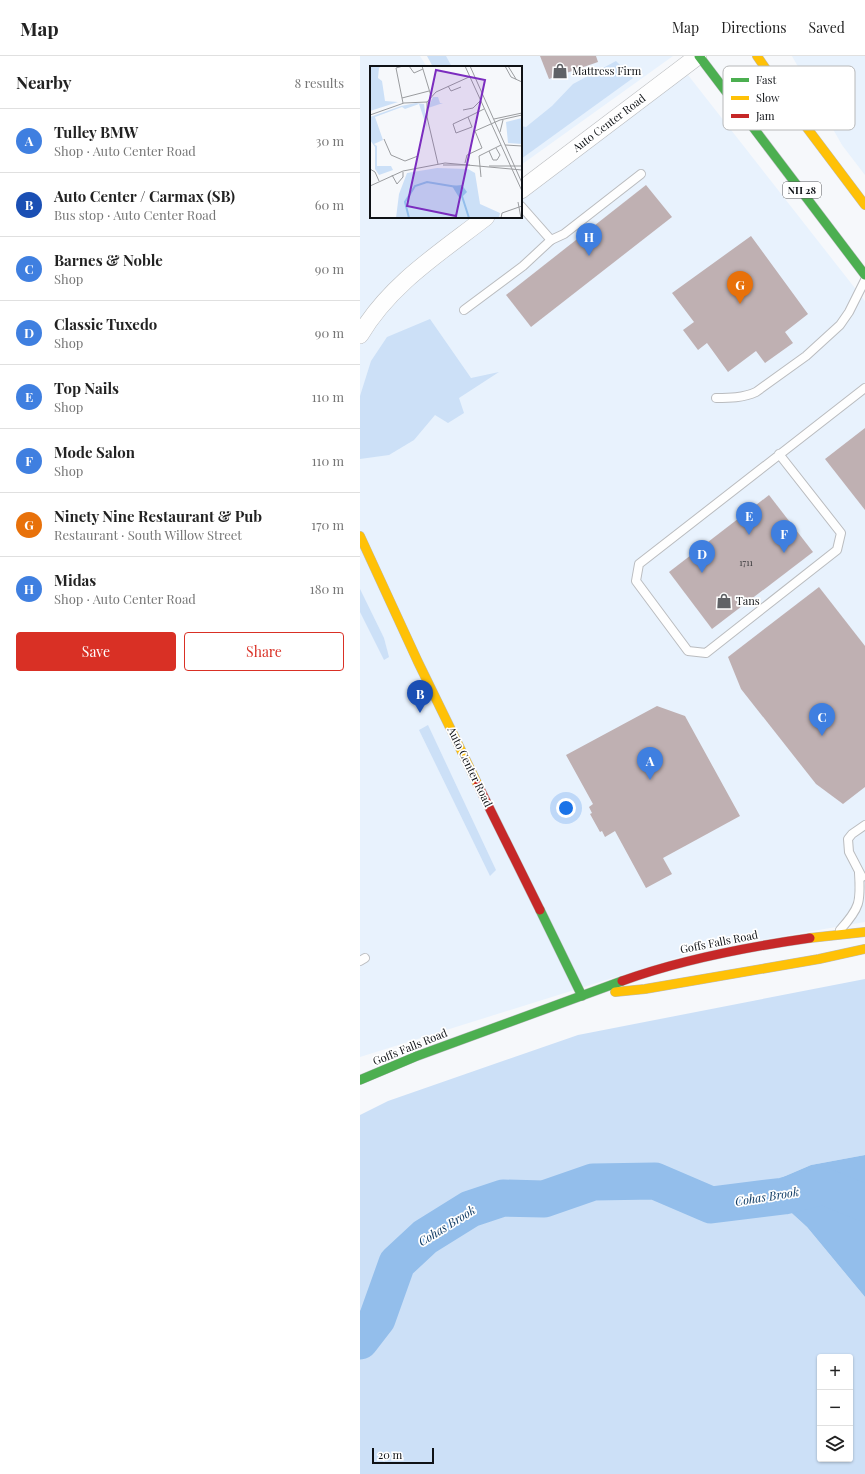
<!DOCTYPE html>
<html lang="en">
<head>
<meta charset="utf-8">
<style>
	body { margin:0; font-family:"Playfair Display",serif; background:#f2f2f2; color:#222 }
	.controls { position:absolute; right:12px; bottom:12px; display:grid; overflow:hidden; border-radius:4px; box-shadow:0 1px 3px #0004 }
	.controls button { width:36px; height:36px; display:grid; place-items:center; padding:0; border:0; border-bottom:1px solid #e0e0e0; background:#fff; color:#222; font:20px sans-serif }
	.scale { position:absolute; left:12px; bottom:10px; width:62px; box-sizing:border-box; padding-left:4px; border:2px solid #0f1216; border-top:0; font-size:11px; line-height:14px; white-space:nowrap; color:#0f1216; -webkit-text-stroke:3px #fff; paint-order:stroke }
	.you { position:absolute; left:206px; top:752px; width:14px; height:14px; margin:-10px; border:3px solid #fff; border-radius:50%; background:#1a73e8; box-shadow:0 0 0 6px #1a73e833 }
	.badge { display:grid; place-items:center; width:26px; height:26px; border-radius:50%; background:#d93025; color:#fff; font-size:13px; font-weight:700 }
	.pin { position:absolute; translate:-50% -33px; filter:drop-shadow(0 1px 2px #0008) }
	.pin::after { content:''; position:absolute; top:21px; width:14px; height:12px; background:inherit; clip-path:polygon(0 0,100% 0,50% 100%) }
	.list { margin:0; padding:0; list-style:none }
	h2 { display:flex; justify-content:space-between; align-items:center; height:52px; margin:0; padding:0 16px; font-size:17px }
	h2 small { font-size:13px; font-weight:400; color:#767676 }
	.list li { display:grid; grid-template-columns:26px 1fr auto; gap:12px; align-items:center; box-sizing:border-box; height:64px; padding:0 16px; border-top:1px solid #e0e0e0 }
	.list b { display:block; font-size:15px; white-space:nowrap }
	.list p { margin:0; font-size:13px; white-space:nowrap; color:#767676 }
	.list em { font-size:13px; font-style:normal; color:#767676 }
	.actions { display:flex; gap:8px; padding:12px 16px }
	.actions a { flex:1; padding:9px 0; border:1px solid #d93025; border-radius:4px; text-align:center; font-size:14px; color:#d93025 }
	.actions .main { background:#d93025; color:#fff }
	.icon { flex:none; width:22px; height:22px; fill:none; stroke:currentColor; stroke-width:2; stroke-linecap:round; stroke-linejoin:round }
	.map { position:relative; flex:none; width:505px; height:1418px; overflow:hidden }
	header { display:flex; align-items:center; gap:24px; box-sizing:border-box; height:56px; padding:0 20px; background:#fff; border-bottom:1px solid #e0e0e0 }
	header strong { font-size:19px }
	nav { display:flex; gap:22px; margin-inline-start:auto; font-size:14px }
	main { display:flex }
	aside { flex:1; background:#fff }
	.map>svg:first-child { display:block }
	.built { fill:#e8f2fd }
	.green { fill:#cce0f7; fill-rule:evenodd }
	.water { fill:#93beeb }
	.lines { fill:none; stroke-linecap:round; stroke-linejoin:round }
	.river { stroke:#93beeb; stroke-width:37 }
	.building { fill:#bfb0b2 }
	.lane-casing { stroke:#babcbf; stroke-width:10 }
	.street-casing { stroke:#babcbf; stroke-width:18 }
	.fast-casing { stroke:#babcbf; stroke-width:10 }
	.slow-casing { stroke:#babcbf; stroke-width:10 }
	.jam-casing { stroke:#babcbf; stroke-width:10 }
	.lane { stroke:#fefefe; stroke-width:8 }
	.street { stroke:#fefefe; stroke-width:17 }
	.fast { stroke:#4caf50; stroke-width:9 }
	.slow { stroke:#ffc107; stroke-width:9 }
	.jam { stroke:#c62828; stroke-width:9 }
	.labels { text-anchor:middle; stroke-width:3.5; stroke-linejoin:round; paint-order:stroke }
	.number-label { font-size:9px; fill:#3b3a3d }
	.shield { fill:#fff; stroke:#57595c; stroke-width:1 }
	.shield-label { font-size:10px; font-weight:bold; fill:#0f1216 }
	.poi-label { font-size:11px; fill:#0f1216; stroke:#fff; text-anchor:start }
	.street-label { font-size:11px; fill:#0f1216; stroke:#fff }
	.water-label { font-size:12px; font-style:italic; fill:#0f3b64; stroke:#fff }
	.inset-river { fill:none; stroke:#93beeb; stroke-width:2 }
	.inset-road { fill:none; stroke:#9a9c9f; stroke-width:1 }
	.view { fill:#7b2cbf; fill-opacity:0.15; stroke:#7b2cbf; stroke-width:2 }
	.inset-edge { fill:none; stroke:#0f1216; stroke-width:2 }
	.key { fill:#fff; stroke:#b7b8b9; stroke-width:1 }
	.key-label { font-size:11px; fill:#0f1216 }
</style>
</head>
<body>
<header>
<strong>Map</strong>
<nav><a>Map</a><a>Directions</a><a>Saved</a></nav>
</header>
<main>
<aside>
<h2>Nearby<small>8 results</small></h2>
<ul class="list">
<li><span class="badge" style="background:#3f7fe0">A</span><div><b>Tulley BMW</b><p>Shop · Auto Center Road</p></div><em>30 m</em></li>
<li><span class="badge" style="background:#1a4fb4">B</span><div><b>Auto Center / Carmax (SB)</b><p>Bus stop · Auto Center Road</p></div><em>60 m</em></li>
<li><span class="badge" style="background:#3f7fe0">C</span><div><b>Barnes &amp; Noble</b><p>Shop</p></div><em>90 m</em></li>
<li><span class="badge" style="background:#3f7fe0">D</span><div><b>Classic Tuxedo</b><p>Shop</p></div><em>90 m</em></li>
<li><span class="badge" style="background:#3f7fe0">E</span><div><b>Top Nails</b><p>Shop</p></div><em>110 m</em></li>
<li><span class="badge" style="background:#3f7fe0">F</span><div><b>Mode Salon</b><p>Shop</p></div><em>110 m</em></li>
<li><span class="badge" style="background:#e8710a">G</span><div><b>Ninety Nine Restaurant &amp; Pub</b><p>Restaurant · South Willow Street</p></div><em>170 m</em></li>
<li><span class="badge" style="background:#3f7fe0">H</span><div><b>Midas</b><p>Shop · Auto Center Road</p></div><em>180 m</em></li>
</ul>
<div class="actions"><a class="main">Save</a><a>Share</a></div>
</aside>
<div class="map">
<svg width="505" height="1418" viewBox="0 0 505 1418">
	<rect width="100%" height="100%" fill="#f6f8fb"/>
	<g class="built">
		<polygon points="0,0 60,0 67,11 11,11 11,161 161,161 161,124 328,19 505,245 505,866 342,894 0,1001"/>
		<polygon points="68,0 313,0 161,109 161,11 74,11"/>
		<polygon points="432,0 505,0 505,119 482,89"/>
	</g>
	<g class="green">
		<polygon points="67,0 86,0 92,11 73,11"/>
		<polygon points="256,5 273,22 161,103 161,70 166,71 192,50 213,28"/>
		<polygon points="70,263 111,322 139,316 99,342 104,357 88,367 75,359 54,384 29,399 0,403 0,340 11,305 27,281"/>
		<polygon points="0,533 24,582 29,601 24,604 0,556"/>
		<polygon points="68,669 136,814 130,820 59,674"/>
		<path d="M 505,923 L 505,1099 L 451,1109 L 402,1130 L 447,1171 L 505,1241 L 505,1418 L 0,1418 L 0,1059 L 28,1045 L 218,979 ZM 460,1301 L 490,1301 L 490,1403 L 460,1403 Z"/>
	</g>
	<polygon class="water" points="505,1099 505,1241 447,1171 402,1130 451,1109"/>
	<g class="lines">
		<polyline class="river" points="0,1285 17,1263 37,1207 65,1181 110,1153 143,1142 184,1143 233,1126 295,1125 351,1149 424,1140 463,1130 505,1147"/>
	</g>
	<g class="building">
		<polygon points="180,0 236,0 238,6 189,23"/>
		<polygon points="286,129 312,161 171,271 146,239"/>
		<polygon points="391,180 448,258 425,276 433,287 405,307 396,295 368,316 347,287 338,294 323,274 334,266 312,237"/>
		<polygon points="505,372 505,454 465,403"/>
		<polygon points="409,439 453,496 352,573 309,516"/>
		<polygon points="459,531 505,590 505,731 483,748 456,728 381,633 368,601"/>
		<polygon points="297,650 325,660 380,760 303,802 312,818 286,832 255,775 245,781 242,775 240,776 230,758 232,757 229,751 233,748 206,699"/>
	</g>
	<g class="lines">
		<defs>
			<g id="lane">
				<polyline points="161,150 191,184 204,178 281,118"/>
				<polyline points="104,254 163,210 191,184"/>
				<path d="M 356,342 C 369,342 383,342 396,336 L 446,300 L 480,269 L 489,256 L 505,224"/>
				<polyline points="419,398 481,477 477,494 346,597 328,595 276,525 279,508 505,332"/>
				<polyline points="502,821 489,796 488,783 492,778 505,769"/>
				<path d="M 480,874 C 500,852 501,846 499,817"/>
				<polyline points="0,905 5,902"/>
			</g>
			<g id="street">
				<polyline points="161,134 338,0"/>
				<path d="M 0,279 C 30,228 81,196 126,161"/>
			</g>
			<g id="fast">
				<polyline points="339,0 505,219"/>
				<polyline points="180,854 222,940"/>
				<polyline points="0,1024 57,1000 262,925"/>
			</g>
			<g id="slow">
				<polyline points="397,0 441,64 505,149"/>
				<polyline points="0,480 58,606 118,729"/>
				<polyline points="450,882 505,876"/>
				<polyline points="255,936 285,933 459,903 505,893"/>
			</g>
			<g id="jam">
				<polyline points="118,729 180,854"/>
				<path d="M 262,925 C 323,903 387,891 450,882"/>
			</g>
		</defs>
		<use href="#lane" class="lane-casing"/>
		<use href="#street" class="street-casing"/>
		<use href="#fast" class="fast-casing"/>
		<use href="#slow" class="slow-casing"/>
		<use href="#jam" class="jam-casing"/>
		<use href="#lane" class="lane"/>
		<use href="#street" class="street"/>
		<use href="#fast" class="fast"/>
		<use href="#slow" class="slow"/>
		<use href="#jam" class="jam"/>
	</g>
	<defs>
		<symbol id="shop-bare" viewBox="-9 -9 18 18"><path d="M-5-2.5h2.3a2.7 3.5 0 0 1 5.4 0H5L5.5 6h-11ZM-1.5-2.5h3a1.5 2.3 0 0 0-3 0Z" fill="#606266" stroke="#fff" stroke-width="2.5" paint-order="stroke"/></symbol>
	</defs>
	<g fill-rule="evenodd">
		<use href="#shop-bare" x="189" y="4" width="22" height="22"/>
		<use href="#shop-bare" x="353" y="534" width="22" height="22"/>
	</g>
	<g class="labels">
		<g class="number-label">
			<text x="386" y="510">1711</text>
		</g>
		<rect class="shield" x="423" y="126" width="38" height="16" rx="3"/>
		<g class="shield-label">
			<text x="442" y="138">NH 28</text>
		</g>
		<g class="poi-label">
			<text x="212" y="19">Mattress Firm</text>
			<text x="376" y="549">Tans</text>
		</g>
		<g class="street-label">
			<text transform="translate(249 67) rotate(-37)" y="4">Auto Center Road</text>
			<text transform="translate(110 711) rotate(64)" y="4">Auto Center Road</text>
			<text transform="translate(359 886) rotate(-11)" y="4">Goffs Falls Road</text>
			<text transform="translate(50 991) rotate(-22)" y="4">Goffs Falls Road</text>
		</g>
		<g class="water-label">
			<text transform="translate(407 1141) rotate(-9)" y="4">Cohas Brook</text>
			<text transform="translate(87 1170) rotate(-32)" y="4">Cohas Brook</text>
		</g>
	</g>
	<g transform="translate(10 10)">
		<rect width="152" height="152" fill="#f6f8fb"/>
		<path d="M 0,0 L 12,0 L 9,2 L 8,12 L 12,15 L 15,35 L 28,36 L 0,45 ZM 63,31 L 68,31 L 70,37 L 73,37 L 58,42 ZM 46,37 L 54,38 L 57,62 L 49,38 L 35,43 L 32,41 L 5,51 L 13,74 L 4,78 L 7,80 L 7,102 L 7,100 L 21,100 L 23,104 L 9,109 L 5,103 L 5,81 L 0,74 L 0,51 L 31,40 ZM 152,52 L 152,78 L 138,77 L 136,56 ZM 67,102 L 98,103 L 105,107 L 110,138 L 130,147 L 129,152 L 26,152 L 29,128 L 37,107 Z" fill="#cce0f7"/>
		<path d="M 92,119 L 97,126 L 90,133 L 82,120 Z" fill="#93beeb"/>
		<path class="inset-river" d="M 91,127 L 99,152M 39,152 L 35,136 L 45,120 L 57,116 L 87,121"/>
		<path class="inset-road" d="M 39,0 L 44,7 L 53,3M 52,0 L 61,30M 95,0 L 152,125M 100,0 L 152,117M 135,0 L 141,11 L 152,16M 138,0 L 146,13M 78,20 L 81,25 L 91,21M 32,32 L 59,25M 33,37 L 26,2 L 33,0M 93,44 L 103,42 L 110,35M 0,49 L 34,37 L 57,36M 98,51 L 102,61 L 86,67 L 83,58 L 98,51 L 114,43M 124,53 L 152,47M 130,66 L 133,54M 14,73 L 21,89 L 35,95 L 48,90M 135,79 L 152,80M 0,82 L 0,103 L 5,106 L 9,115M 119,85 L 123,94 L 127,94 L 130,89 L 126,82M 95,97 L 97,89 L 112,82 L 105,65 L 130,54 L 152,49M 68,98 L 57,51 L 57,36 L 66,26 L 99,11M 73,99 L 100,99M 119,100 L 152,100M 22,109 L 27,118 L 33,111 L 33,106M 111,111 L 109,90 L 131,79M 0,120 L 33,105 L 75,97 L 152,104M 148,136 L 151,152M 131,152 L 132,147 L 152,140"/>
		<path class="view" d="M 66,4 L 115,14 L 86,150 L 37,140 Z"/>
		<rect width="152" height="152" class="inset-edge"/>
	</g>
	<rect x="363" y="10" width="132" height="64" rx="6" class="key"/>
	<rect x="371" y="22" width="18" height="4" fill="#4caf50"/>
	<rect x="371" y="40" width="18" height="4" fill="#ffc107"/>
	<rect x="371" y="58" width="18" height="4" fill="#c62828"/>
	<g class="key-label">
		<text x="396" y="28">Fast</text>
		<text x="396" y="46">Slow</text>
		<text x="396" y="64">Jam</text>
	</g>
</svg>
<div class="controls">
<button>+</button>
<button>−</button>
<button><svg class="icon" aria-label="layers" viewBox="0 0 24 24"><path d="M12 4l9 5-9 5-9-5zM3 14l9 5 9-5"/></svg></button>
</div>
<div class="scale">20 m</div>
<div class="you"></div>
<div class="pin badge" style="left:290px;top:724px;background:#3f7fe0">A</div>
<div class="pin badge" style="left:60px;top:657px;background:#1a4fb4">B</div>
<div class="pin badge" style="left:462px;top:680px;background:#3f7fe0">C</div>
<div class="pin badge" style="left:342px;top:517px;background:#3f7fe0">D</div>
<div class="pin badge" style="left:389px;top:479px;background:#3f7fe0">E</div>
<div class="pin badge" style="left:424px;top:497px;background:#3f7fe0">F</div>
<div class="pin badge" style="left:380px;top:248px;background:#e8710a">G</div>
<div class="pin badge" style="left:229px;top:200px;background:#3f7fe0">H</div>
</div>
</main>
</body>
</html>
